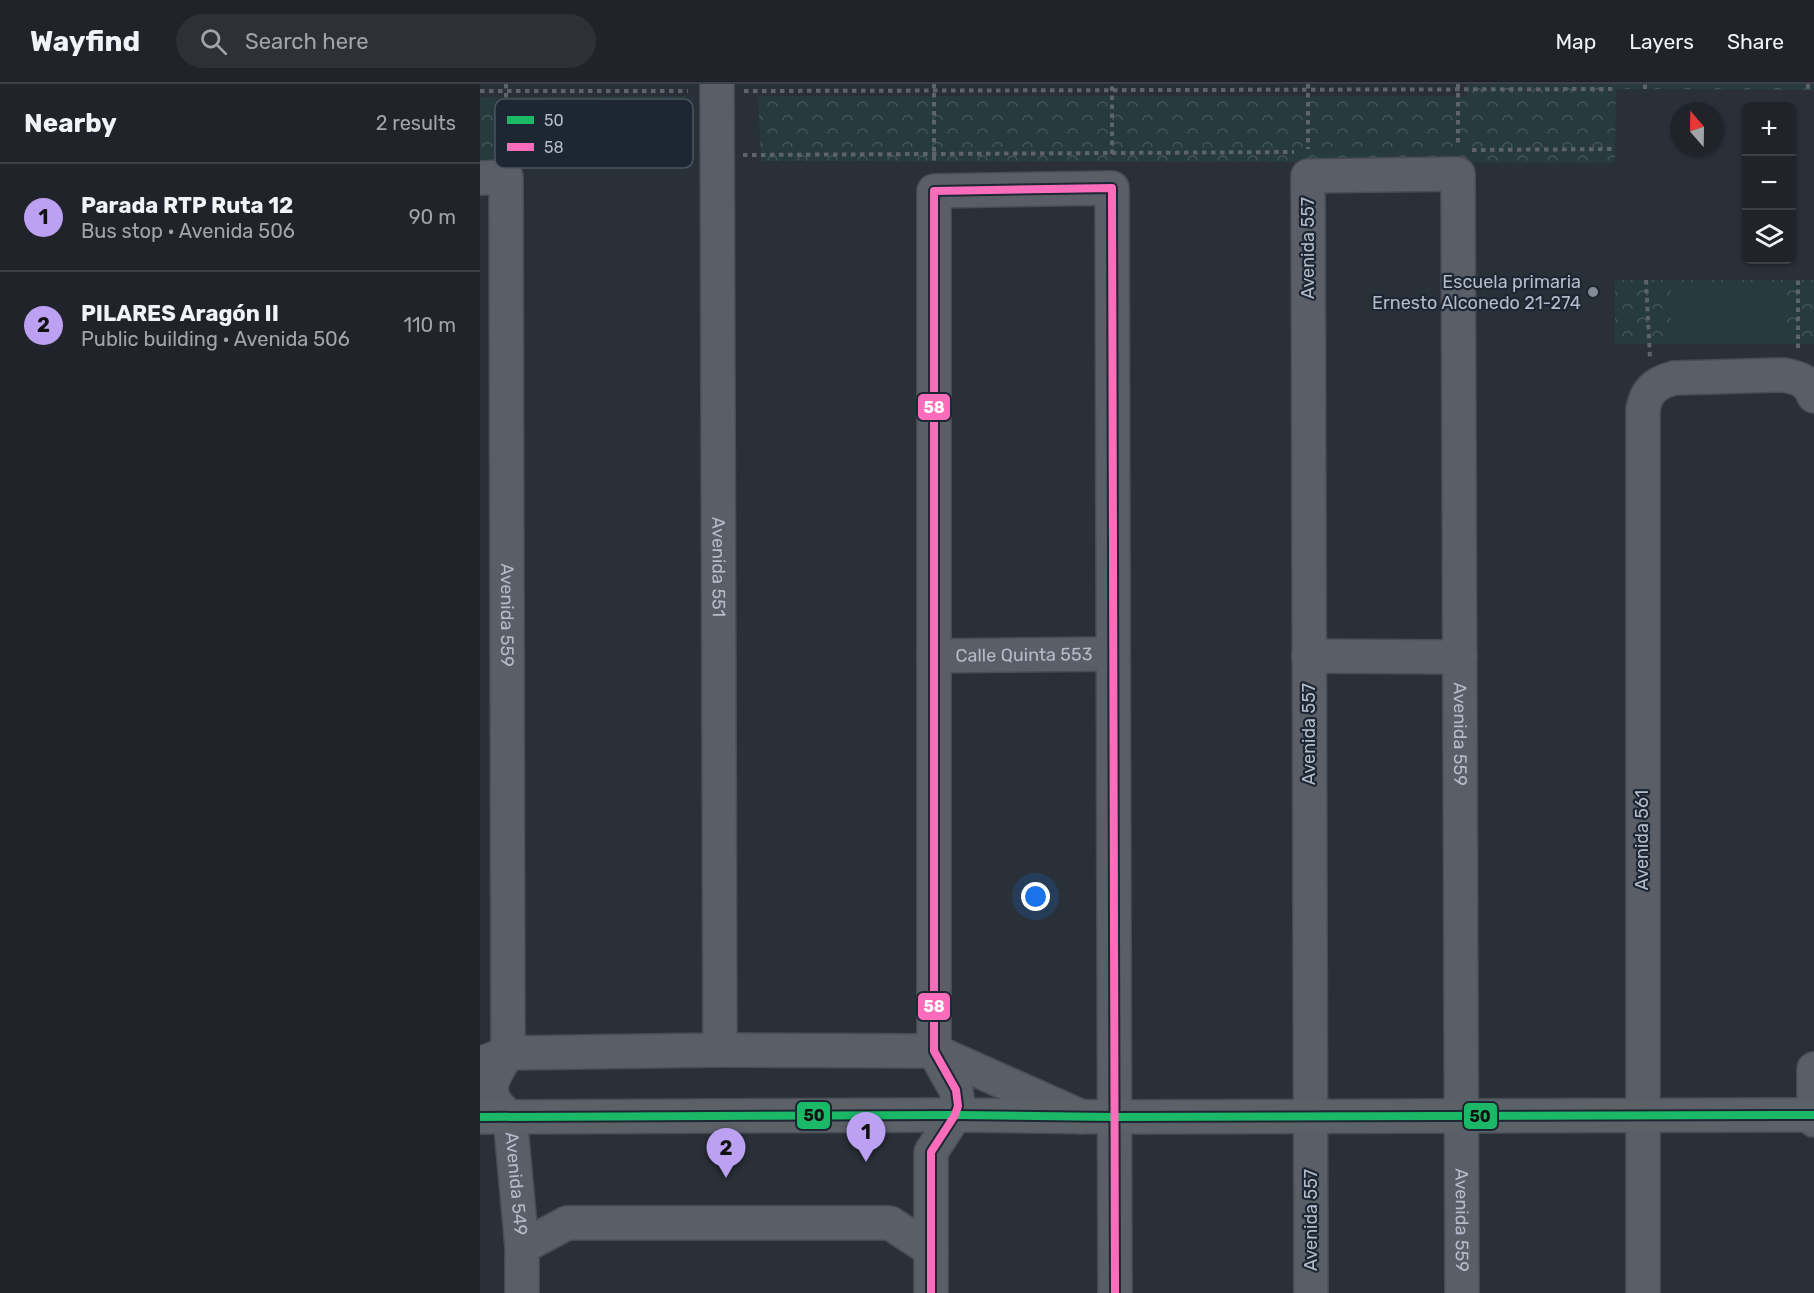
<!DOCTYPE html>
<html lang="en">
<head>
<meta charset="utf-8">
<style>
	body { margin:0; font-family:Rubik,sans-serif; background:#2d3036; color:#f1f3f6 }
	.controls { position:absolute; right:18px; top:18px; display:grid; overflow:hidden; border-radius:9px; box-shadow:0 2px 4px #0004 }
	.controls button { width:54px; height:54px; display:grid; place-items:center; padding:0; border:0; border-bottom:2px solid #3d4147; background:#20242a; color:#f1f3f6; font:30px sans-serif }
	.compass { position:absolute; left:1190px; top:18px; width:54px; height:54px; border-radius:50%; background:#20242a; box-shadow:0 2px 4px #0004; rotate:340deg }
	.you { position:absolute; left:556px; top:813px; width:21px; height:21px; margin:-15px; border:4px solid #fff; border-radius:50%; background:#1a73e8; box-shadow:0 0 0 9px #1a73e833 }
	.badge { display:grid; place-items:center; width:39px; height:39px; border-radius:50%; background:#bca0f2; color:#111; font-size:20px; font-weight:700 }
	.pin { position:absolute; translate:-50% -50px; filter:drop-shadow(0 2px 3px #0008) }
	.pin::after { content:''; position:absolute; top:32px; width:21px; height:18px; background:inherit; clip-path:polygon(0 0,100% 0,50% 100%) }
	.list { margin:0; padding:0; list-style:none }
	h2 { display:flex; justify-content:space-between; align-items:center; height:78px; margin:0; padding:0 24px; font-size:26px }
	h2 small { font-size:20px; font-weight:400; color:#a2a4a8 }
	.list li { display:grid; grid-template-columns:39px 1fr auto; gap:18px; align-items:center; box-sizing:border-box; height:108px; padding:0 24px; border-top:2px solid #3d4147 }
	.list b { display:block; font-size:22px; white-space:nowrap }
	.list p { margin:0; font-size:20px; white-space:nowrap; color:#a2a4a8 }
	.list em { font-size:20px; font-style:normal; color:#a2a4a8 }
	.icon { flex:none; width:33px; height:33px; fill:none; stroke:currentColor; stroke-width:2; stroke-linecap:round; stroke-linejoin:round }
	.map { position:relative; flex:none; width:1334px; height:1209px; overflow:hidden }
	header { display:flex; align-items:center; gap:36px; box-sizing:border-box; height:84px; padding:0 30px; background:#20242a; border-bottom:2px solid #3d4147 }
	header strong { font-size:28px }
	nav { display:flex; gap:33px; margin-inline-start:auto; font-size:21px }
	.search { width:420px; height:54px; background:#2d3036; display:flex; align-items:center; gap:15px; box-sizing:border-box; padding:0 21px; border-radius:33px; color:#a2a4a8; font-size:22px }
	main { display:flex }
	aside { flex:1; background:#20242a }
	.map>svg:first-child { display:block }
	.park { fill:url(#park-crowns) }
	.pitch { fill:#273a3e }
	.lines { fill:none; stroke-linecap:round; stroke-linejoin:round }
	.minor-casing { stroke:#484c53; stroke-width:36 }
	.major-casing { stroke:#484c55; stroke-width:36 }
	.path { stroke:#5d636a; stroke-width:4; stroke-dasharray:4.5 4.5; stroke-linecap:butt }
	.minor { stroke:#5a5e66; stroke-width:33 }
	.major { stroke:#5c6168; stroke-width:33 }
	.bus-1-casing { stroke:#1d2633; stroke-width:12 }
	.bus-2-casing { stroke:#1d2633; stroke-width:12 }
	.bus-1 { stroke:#1ab867; stroke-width:8 }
	.bus-2 { stroke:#fb6dba; stroke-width:8 }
	.poi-dot { fill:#848b96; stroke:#1d2633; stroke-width:2 }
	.labels { text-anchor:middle; stroke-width:4.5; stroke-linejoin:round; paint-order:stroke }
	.street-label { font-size:18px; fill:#b4bcc9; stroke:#1d2633 }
	.poi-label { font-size:18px; fill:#b4bcc9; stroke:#1d2633; text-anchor:end }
	.key { fill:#1d2633; stroke:#4a5360; stroke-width:1.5 }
	.key-label { font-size:16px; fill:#b4bcc9 }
	.line-badge { stroke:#1d2633; stroke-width:2 }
	.badge-label { font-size:16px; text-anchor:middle; font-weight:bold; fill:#fff }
	.pale-badge-label { font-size:16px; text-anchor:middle; font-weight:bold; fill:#111 }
</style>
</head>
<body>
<header>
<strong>Wayfind</strong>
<div class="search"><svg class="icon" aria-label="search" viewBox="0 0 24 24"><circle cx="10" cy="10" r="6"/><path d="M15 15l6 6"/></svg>Search here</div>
<nav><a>Map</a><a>Layers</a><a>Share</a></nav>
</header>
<main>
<aside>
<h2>Nearby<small>2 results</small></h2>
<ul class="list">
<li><span class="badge">1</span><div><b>Parada RTP Ruta 12</b><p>Bus stop · Avenida 506</p></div><em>90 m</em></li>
<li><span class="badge">2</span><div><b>PILARES Aragón II</b><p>Public building · Avenida 506</p></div><em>110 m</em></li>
</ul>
</aside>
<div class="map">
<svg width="1334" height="1209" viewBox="0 0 1334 1209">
	<defs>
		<pattern id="park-crowns" width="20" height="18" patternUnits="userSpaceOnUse" patternTransform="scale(1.5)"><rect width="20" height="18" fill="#273a3e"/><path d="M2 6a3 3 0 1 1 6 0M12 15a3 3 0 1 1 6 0" fill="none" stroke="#445559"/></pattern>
	</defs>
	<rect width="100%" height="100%" fill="#2a3038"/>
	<g class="park">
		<polygon points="987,0 1334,0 1334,6 1136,5 1135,79 281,77 278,12 987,12"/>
		<polygon points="207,12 207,77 0,78 0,13"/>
		<rect x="1135" y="196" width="199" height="64"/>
	</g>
	<rect class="pitch" x="1191" y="206" width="113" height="54"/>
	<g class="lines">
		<defs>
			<g id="minor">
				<path id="s1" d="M 237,0 L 240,966"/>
				<path id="s2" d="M 0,94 L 26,93 L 28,969"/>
				<path id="s3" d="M 454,572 L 633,570"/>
				<polyline points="829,572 980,573"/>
				<path id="s4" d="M 28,969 C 10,996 1,1011 30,1033 L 42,1163 L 42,1209"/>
				<polyline points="0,980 28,969 240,966 454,967 602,1033"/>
				<polyline points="1334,985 1334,1036"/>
				<polyline points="42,1163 87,1139 410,1139 451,1166"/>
				<polyline points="451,1209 451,1068 475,1031 478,1022 476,1006 454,967 454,107 632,104 635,1209"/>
				<path id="s5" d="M 831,1209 L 828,92 L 978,90 L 982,1209"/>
				<path d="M 1163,1209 L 1163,326 C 1166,306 1176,299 1194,294 L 1304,291 C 1320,294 1328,297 1334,312"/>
			</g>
			<polyline id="major" points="0,1033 475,1031 634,1033 1334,1031"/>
		</defs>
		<use href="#minor" class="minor-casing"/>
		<use href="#major" class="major-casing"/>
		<g class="path">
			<polyline points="26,0 26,65"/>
			<polyline points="454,0 454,80"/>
			<polyline points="828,0 828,65"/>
			<polyline points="978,0 978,62"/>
			<polyline points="1328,0 1328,6"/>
			<polyline points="1165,5 1165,0"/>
			<polyline points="0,7 208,7"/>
			<polyline points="264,7 1136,5"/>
			<polyline points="992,66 1136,65"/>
			<polyline points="632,70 632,0"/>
			<polyline points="263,71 814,68"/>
			<polyline points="44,73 211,72"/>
			<polyline points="1166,196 1170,274"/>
			<polyline points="1318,264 1318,196"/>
		</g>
		<use href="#minor" class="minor"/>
		<use href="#major" class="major"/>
		<defs>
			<polyline id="bus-1" points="0,1033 475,1031 634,1033 1334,1031"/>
			<polyline id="bus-2" points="451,1209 451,1068 475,1031 478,1022 476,1006 454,967 454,107 632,104 635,1209"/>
		</defs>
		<use href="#bus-1" class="bus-1-casing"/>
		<use href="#bus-2" class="bus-2-casing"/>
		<use href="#bus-1" class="bus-1"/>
		<use href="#bus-2" class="bus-2"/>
	</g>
	<circle class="poi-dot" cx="1113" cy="208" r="6"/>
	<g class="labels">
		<g class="street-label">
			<text transform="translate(828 164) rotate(-90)" y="6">Avenida 557</text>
			<text dy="6" stroke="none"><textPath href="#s1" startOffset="483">Avenida 551</textPath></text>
			<text dy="6" stroke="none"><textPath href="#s2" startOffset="464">Avenida 559</textPath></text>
			<text dy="6" stroke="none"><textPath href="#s3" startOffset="90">Calle Quinta 553</textPath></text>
			<text transform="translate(829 650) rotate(-90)" y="6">Avenida 557</text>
			<text dy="6" stroke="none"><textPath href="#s5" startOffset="1827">Avenida 559</textPath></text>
			<text transform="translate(1162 756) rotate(-90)" y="6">Avenida 561</text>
			<text dy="6" stroke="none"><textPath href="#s4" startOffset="142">Avenida 549</textPath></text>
			<text transform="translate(831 1136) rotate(-90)" y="6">Avenida 557</text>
			<text dy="6" stroke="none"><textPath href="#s5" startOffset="2313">Avenida 559</textPath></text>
		</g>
		<g class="poi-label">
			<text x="1101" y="204">Escuela primaria<tspan x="1101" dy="21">Ernesto Alconedo 21-274</tspan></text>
		</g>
	</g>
	<rect x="15" y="15" width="198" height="69" rx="9" class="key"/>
	<rect x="27" y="32" width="27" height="8" fill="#1ab867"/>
	<rect x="27" y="59" width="27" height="8" fill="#fb6dba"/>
	<g class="key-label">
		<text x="64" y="42">50</text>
		<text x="64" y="69">58</text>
	</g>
	<g class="line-badge">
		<rect x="437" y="309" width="34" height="28" rx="6" fill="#fb6dba"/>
		<rect x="437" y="908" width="34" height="29" rx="6" fill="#fb6dba"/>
		<rect x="316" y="1017" width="35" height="29" rx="6" fill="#1ab867"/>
		<rect x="983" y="1018" width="35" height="28" rx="6" fill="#1ab867"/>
	</g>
	<g class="badge-label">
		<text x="454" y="329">58</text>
		<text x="454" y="928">58</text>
	</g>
	<g class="pale-badge-label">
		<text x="334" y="1037">50</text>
		<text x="1000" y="1038">50</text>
	</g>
</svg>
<div class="controls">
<button>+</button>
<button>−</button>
<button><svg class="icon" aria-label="layers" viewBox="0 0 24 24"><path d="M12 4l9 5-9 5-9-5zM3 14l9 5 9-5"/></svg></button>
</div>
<svg class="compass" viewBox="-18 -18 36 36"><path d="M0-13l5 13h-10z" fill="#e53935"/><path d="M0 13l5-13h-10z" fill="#a2a4a8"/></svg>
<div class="you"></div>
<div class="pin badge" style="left:386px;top:1078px">1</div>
<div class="pin badge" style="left:246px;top:1094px">2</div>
</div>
</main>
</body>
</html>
